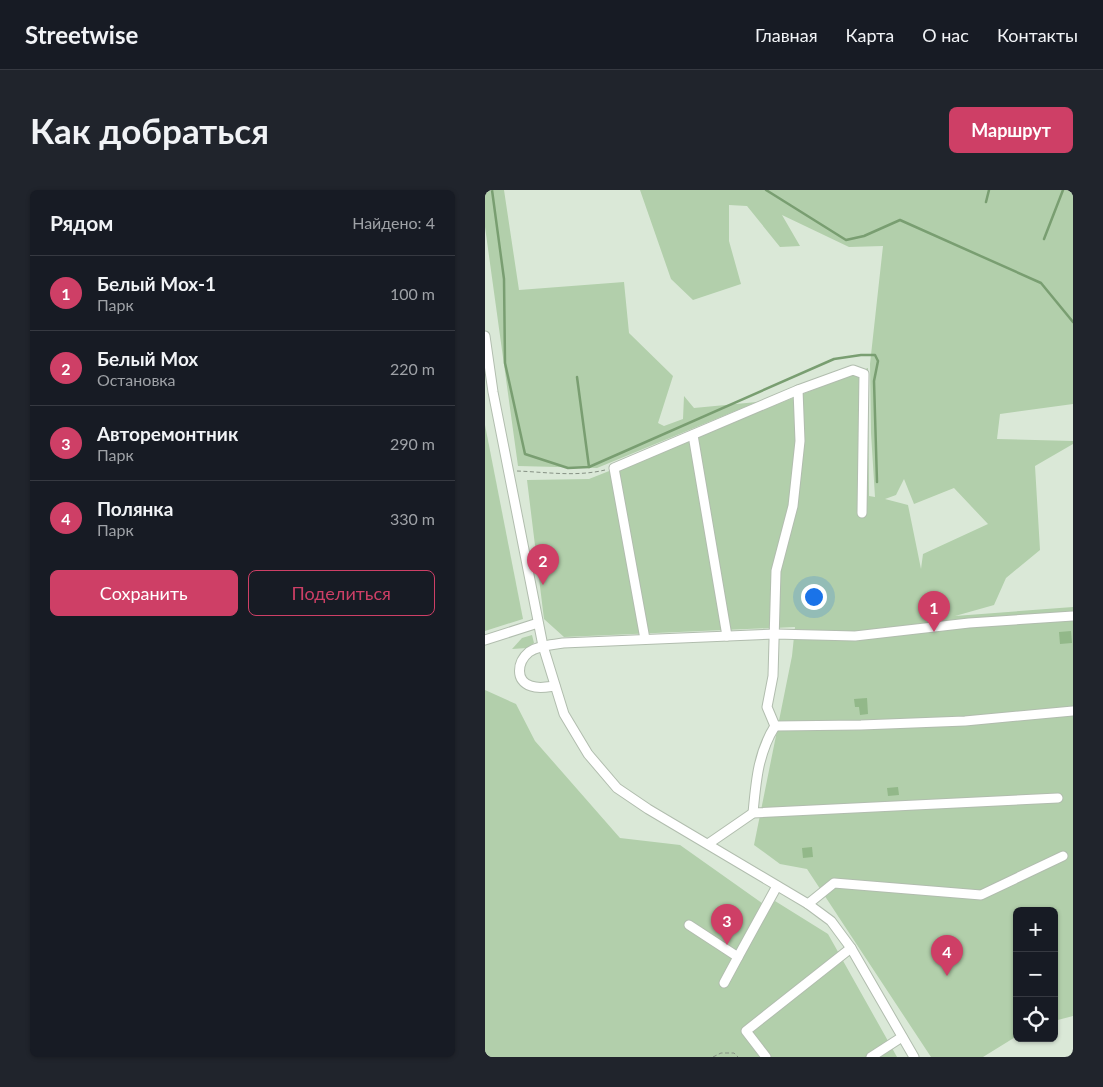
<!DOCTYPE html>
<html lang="ru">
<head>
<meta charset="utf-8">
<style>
	body { margin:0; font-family:Lato,sans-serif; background:#20242c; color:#f1f3f6 }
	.controls { position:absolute; right:15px; bottom:15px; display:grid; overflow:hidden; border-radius:8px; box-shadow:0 1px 4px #0004 }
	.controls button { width:45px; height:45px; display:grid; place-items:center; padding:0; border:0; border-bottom:1px solid #363941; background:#171b24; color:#f1f3f6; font:25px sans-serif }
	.you { position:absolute; left:328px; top:406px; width:18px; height:18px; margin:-12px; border:4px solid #fff; border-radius:50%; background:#1a73e8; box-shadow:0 0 0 8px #1a73e833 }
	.badge { display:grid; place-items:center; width:32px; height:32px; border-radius:50%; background:#ce3f66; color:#fff; font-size:16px; font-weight:700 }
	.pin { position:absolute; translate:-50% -41px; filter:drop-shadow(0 1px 2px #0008) }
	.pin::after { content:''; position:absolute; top:26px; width:18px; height:15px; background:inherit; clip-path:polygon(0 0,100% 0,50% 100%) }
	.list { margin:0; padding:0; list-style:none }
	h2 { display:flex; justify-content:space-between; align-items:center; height:65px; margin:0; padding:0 20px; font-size:21px }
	h2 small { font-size:16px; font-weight:400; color:#9ea1a6 }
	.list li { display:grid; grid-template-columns:32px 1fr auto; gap:15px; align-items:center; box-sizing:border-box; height:75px; padding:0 20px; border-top:1px solid #363941 }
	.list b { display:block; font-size:19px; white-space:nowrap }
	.list p { margin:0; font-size:16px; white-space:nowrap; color:#9ea1a6 }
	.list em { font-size:16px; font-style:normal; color:#9ea1a6 }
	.actions { display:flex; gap:10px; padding:15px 20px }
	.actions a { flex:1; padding:11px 0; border:1px solid #ce3f66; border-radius:8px; text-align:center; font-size:18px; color:#ce3f66 }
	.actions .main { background:#ce3f66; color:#fff }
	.icon { flex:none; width:28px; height:28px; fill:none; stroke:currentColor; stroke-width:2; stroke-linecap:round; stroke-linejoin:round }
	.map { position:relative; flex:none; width:588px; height:867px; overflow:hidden; border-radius:8px }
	header { display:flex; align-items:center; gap:30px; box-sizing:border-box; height:70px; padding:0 25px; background:#171b24; border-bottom:1px solid #363941 }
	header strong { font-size:24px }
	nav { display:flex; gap:28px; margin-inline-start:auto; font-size:18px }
	.intro { display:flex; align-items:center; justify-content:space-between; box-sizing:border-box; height:120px; padding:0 30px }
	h1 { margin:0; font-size:35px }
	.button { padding:12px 22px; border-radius:8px; background:#ce3f66; color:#fff; font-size:18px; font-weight:700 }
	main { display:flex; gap:30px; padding:0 30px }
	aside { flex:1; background:#171b24; border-radius:8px; box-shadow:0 1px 4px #0004 }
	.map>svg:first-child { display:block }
	.green { fill:#b2cfab; fill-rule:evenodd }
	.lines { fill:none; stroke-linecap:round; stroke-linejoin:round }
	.stream { stroke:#799e71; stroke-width:2.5 }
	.building { fill:#92b889 }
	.minor-casing { stroke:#b1bdae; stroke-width:11 }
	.path { stroke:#869184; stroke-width:1; stroke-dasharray:4 2.5; stroke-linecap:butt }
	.minor { stroke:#fff; stroke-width:9 }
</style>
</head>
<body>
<header>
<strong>Streetwise</strong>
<nav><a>Главная</a><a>Карта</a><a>О нас</a><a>Контакты</a></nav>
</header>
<div class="intro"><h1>Как добраться</h1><a class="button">Маршрут</a></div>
<main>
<aside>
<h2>Рядом<small>Найдено: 4</small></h2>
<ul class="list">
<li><span class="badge">1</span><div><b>Белый Мох-1</b><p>Парк</p></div><em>100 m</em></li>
<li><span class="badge">2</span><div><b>Белый Мох</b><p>Остановка</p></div><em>220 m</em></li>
<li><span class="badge">3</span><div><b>Авторемонтник</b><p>Парк</p></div><em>290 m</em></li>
<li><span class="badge">4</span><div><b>Полянка</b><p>Парк</p></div><em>330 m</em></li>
</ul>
<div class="actions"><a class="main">Сохранить</a><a>Поделиться</a></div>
</aside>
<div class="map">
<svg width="588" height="867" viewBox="0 0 588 867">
	<rect width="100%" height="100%" fill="#dae8d7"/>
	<g class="green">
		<polygon points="0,0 19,0 34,100 139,92 144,143 188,186 173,233 179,236 198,229 199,206 209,218 272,212 112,278 33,276 0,37"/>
		<path d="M 155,0 L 588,0 L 588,214 L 515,224 L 512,249 L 588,251 L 588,254 L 550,276 L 555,360 L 521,388 L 509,415 L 470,426 L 588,417 L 588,826 L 569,831 L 569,721 L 532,721 L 532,846 L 498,867 L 446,867 L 322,679 L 295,674 L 269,655 L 307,466 L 310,437 L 79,447 L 59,429 L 42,290 L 104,289 L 383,178 L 384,306 L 390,307 L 386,243 L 385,174 L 398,56 L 364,57 L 297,25 L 315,56 L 295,57 L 262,16 L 244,15 L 244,51 L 256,94 L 208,110 L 186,89 ZM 419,289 L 429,314 L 469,298 L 503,334 L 438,364 L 436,379 L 423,315 L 400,309 L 411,305 Z"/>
		<polygon points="0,235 38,429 0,441"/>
		<polygon points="47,445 49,453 42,458 27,459 37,448"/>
		<polygon points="0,500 31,514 50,551 135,648 195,655 284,718 290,711 343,744 412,867 0,867"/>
	</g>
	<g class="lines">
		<g class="stream">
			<polyline points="7,0 19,89 20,173 40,264 83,278 104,277 349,169 376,165 390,165 393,171 389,191 392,292"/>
			<polyline points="281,0 361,50 379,46 415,30 556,93 588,132"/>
			<polyline points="501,12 504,0"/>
			<polyline points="559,49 578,0"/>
			<polyline points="92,187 104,277"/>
		</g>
	</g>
	<g class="building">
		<polygon points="586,441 587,453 575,454 574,442"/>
		<polygon points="382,508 383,524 375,525 374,517 370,517 369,509"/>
		<polygon points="413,597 414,605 403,606 402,598"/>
		<polygon points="327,657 328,667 318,668 317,658"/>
	</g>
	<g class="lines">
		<defs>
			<g id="minor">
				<polyline points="0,146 8,202 58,456 79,524 103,564 132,598 163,619 323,714 346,731 366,758 429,867"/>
				<polyline points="208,245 242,446"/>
				<polyline points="160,449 129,278 313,200 368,180 379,184 377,323"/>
				<polyline points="0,450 53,433"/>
				<path d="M 70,496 C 62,497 54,499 46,496 C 30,491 32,472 44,462 C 54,455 68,455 78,453 L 290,444 L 370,446 L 484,433 L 588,426"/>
				<polyline points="290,536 376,535 480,531 588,521"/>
				<path d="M 268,623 C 271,591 273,563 290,536 L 282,517 L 288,486 L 291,381 L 308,316 L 315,251 L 313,200"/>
				<polyline points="223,654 268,623 573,608"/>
				<polyline points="323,714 349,693 496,705 578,666"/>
				<polyline points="204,735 253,767 292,696"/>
				<polyline points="239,793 253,767"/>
				<polyline points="281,867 261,841 366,758"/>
				<polyline points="386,867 417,847"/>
			</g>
		</defs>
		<use href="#minor" class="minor-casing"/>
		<g class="path">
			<path d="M 32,281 C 60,282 91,287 120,280"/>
			<polyline points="228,867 236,863 249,863 253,867"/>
		</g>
		<use href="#minor" class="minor"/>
	</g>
</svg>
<div class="controls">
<button>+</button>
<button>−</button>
<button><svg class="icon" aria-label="locate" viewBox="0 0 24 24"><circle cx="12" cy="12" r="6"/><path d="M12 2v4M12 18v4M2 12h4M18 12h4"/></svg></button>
</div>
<div class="you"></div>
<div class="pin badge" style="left:449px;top:442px">1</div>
<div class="pin badge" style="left:58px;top:395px">2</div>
<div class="pin badge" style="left:242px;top:755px">3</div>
<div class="pin badge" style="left:462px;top:786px">4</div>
</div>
</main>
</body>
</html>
